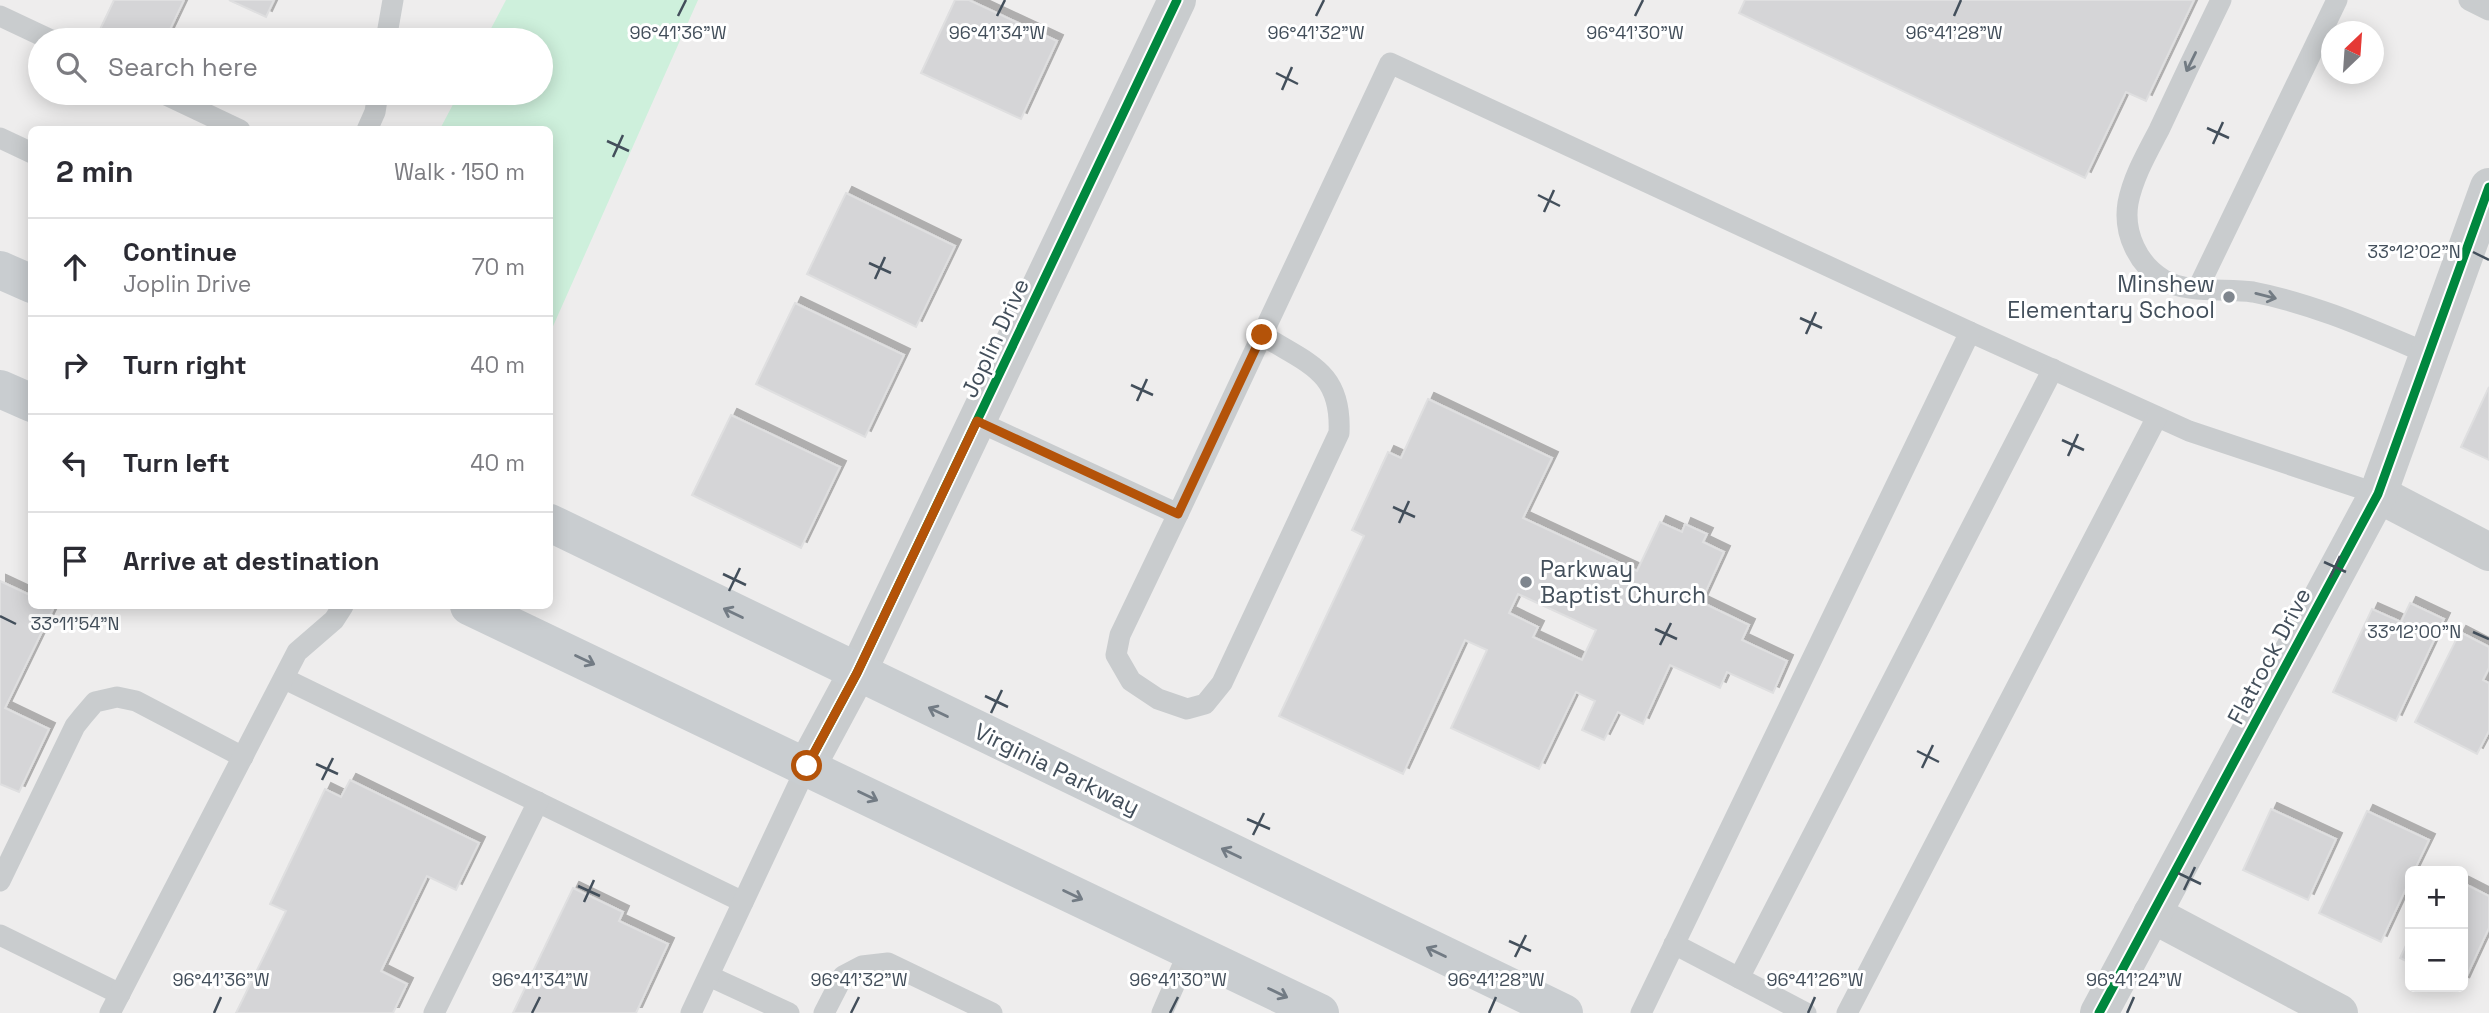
<!DOCTYPE html>
<html lang="en">
<head>
<meta charset="utf-8">
<style>
	body { margin:0; font-family:"Space Grotesk",sans-serif; background:#f2f2f3; color:#2b2b33 }
	.controls { position:absolute; right:21px; bottom:21px; display:grid; overflow:hidden; border-radius:10px; box-shadow:0 4px 18px #0003 }
	.controls button { width:63px; height:63px; display:grid; place-items:center; padding:0; border:0; border-bottom:2px solid #e1e1e2; background:#fff; color:#2b2b33; font:35px sans-serif }
	.compass { position:absolute; left:2321px; top:21px; width:63px; height:63px; border-radius:50%; background:#fff; box-shadow:0 4px 18px #0003; rotate:25deg }
	.stop { position:absolute; width:21px; height:21px; margin:-16px; border:5px solid #b45309; border-radius:50%; background:#fff }
	.stop.end { background:#b45309; border-color:#fff; box-shadow:0 2px 7px #0008 }
	.list { margin:0; padding:0; list-style:none }
	h2 { display:flex; justify-content:space-between; align-items:center; height:91px; margin:0; padding:0 28px; font-size:30px }
	h2 small { font-size:23px; font-weight:400; color:#7c7c81 }
	.list li { display:grid; grid-template-columns:46px 1fr auto; gap:21px; align-items:center; box-sizing:border-box; height:98px; padding:0 28px; border-top:2px solid #e1e1e2 }
	.list b { display:block; font-size:26px; white-space:nowrap }
	.list p { margin:0; font-size:23px; white-space:nowrap; color:#7c7c81 }
	.list em { font-size:23px; font-style:normal; color:#7c7c81 }
	.icon { flex:none; width:38px; height:38px; fill:none; stroke:currentColor; stroke-width:2; stroke-linecap:round; stroke-linejoin:round }
	.map { position:relative; flex:none; width:2489px; height:1013px; overflow:hidden }
	.search { position:absolute; background:#fff; box-shadow:0 4px 18px #0003; left:28px; top:28px; width:525px; height:77px; display:flex; align-items:center; gap:18px; box-sizing:border-box; padding:0 24px; border-radius:38px; color:#7c7c81; font-size:26px }
	.panel { position:absolute; background:#fff; box-shadow:0 4px 18px #0003; left:28px; top:126px; width:525px; height:483px; border-radius:10px }
	.map>svg:first-child { display:block }
	.green { fill:#cef0dc }
	.building { fill:#d5d5d7; stroke:#dfdfe0; stroke-width:2; fill-rule:evenodd; filter:url(#shadow) }
	.lines { fill:none; stroke-linecap:round; stroke-linejoin:round }
	.lane { stroke:#c9ccce; stroke-width:21 }
	.street { stroke:#c9ccce; stroke-width:38 }
	.secondary { stroke:#c9cdd0; stroke-width:38 }
	.cycleway-casing { stroke:#fff; stroke-width:13 }
	.cycleway { stroke:#00873e; stroke-width:9 }
	.oneway { stroke:#727b83 }
	.oneway2 { stroke:#727b84 }
	.route { stroke:#b45309; stroke-width:9 }
	.ticks { fill:none; stroke:#434f5b; stroke-width:2.5 }
	.poi-dot { fill:#7f868e; stroke:#fff; stroke-width:2.5 }
	.labels { text-anchor:middle; stroke-width:6; stroke-linejoin:round; paint-order:stroke }
	.poi-label { font-size:23px; fill:#434f5b; stroke:#fff; text-anchor:end }
	.street-label { font-size:23px; fill:#434f5b; stroke:#fff }
	.ticks-label { font-size:18px; text-anchor:middle; fill:#434f5b; stroke:#fff; stroke-width:6; stroke-linejoin:round; paint-order:stroke }
</style>
</head>
<body>
<div class="map">
<svg width="2489" height="1013" viewBox="0 0 2489 1013">
	<defs>
		<filter id="shadow"><feDropShadow dx="6" dy="-6" stdDeviation="0" flood-color="#0004"/></filter>
	</defs>
	<rect width="100%" height="100%" fill="#eeeded"/>
	<polygon class="green" points="506,0 698,0 550,333 550,130 440,129 459,93 541,93 541,40 485,40"/>
	<g class="building">
		<polygon points="114,0 184,0 165,40 95,40"/>
		<polygon points="229,0 274,0 266,17"/>
		<polygon points="955,0 969,0 1057,41 1021,119 921,73"/>
		<polygon points="1745,0 2194,0 2146,101 2126,92 2085,178 1739,13"/>
		<polygon points="846,193 955,246 916,327 807,274"/>
		<polygon points="795,303 904,355 865,437 756,384"/>
		<polygon points="2489,387 2489,460 2461,447"/>
		<path d="M 1428,399 L 1552,458 L 1523,518 L 1637,571 L 1660,522 L 1682,532 L 1685,524 L 1707,534 L 1703,542 L 1724,552 L 1701,602 L 1749,625 L 1742,640 L 1787,661 L 1773,693 L 1727,672 L 1720,688 L 1670,665 L 1643,724 L 1618,712 L 1604,740 L 1582,730 L 1595,701 L 1576,692 L 1539,769 L 1451,728 L 1487,650 L 1465,640 L 1403,774 L 1279,716 L 1364,536 L 1352,530 L 1388,452 L 1401,458 ZM 1518,594 L 1596,630 L 1582,660 L 1533,637 L 1538,627 L 1509,613 Z"/>
		<polygon points="731,415 840,467 801,548 692,495"/>
		<polygon points="0,581 32,596 32,606 54,607 5,708 49,729 19,792 0,784"/>
		<polygon points="2410,603 2444,619 2396,721 2333,692 2372,609 2401,622"/>
		<polygon points="2460,632 2489,647 2489,668 2483,680 2489,683 2489,731 2477,754 2415,722"/>
		<polygon points="350,780 479,843 456,890 427,876 381,971 407,984 393,1013 236,1013 286,911 270,904 325,789 341,797"/>
		<polygon points="2271,809 2336,839 2308,900 2243,870"/>
		<polygon points="2367,811 2429,840 2414,871 2410,871 2410,880 2381,942 2319,913"/>
		<polygon points="2463,883 2489,896 2489,928 2463,984"/>
		<polygon points="573,888 623,912 619,921 668,944 636,1013 513,1013"/>
		<polygon points="2410,937 2410,963 2400,958"/>
	</g>
	<g class="lines">
		<g class="lane">
			<path d="M 2221,0 C 2200,43 2179,87 2159,130 C 2147,153 2133,177 2128,203 C 2123,233 2138,265 2164,280 C 2187,294 2227,288 2253,292 C 2315,304 2372,330 2429,354"/>
			<polyline points="2469,0 2489,10"/>
			<polyline points="0,16 51,40"/>
			<polyline points="386,40 393,0"/>
			<polyline points="162,93 240,130"/>
			<polyline points="367,130 375,112 378,93"/>
			<polyline points="0,138 32,153"/>
			<polyline points="2198,288 2337,0"/>
			<polyline points="1970,332 2189,431 2378,494"/>
			<polyline points="977,421 1178,514 1390,63 1970,332 1641,1013"/>
			<path d="M 1178,514 L 1120,635 L 1116,655 L 1131,681 L 1158,699 L 1187,709 L 1205,704 L 1222,683 L 1339,433 C 1342,371 1308,364 1262,335"/>
			<polyline points="285,679 743,902"/>
			<polyline points="0,881 75,726 83,716 95,702 117,697 136,701 243,757"/>
			<polyline points="0,935 120,994"/>
			<polyline points="1674,944 1806,1013"/>
			<polyline points="709,976 789,1013"/>
			<polyline points="1739,978 2053,369"/>
			<polyline points="110,1013 297,652 334,620 343,606"/>
			<polyline points="434,1013 538,802"/>
			<polyline points="691,1013 807,766"/>
			<polyline points="824,1013 843,976 862,966 888,963 992,1013"/>
			<polyline points="1162,1013 1189,951"/>
			<polyline points="1847,1013 2157,417"/>
		</g>
		<g class="street">
			<polyline points="2378,494 2489,552"/>
			<polyline points="807,766 857,673 1177,0"/>
			<polyline points="2152,914 2339,1013"/>
			<polyline points="2099,1013 2378,494 2489,187"/>
		</g>
		<g class="secondary">
			<polyline points="0,270 32,284"/>
			<polyline points="0,389 32,403"/>
			<polyline points="550,523 1564,1013"/>
			<polyline points="469,606 1320,1013"/>
		</g>
		<defs>
			<g id="cycleway">
				<polyline points="807,766 857,673 1177,0"/>
				<polyline points="2099,1013 2378,494 2489,187"/>
			</g>
		</defs>
		<use href="#cycleway" class="cycleway-casing"/>
		<use href="#cycleway" class="cycleway"/>
	</g>
	<defs><path id="oneway-shaft" d="M-6 0H5M1.5-3L5.5 0L1.5 3" fill="none" stroke-width="1.6" stroke-linecap="round" stroke-linejoin="round" transform="scale(1.75)"/></defs>
	<g class="oneway">
		<use href="#oneway-shaft" transform="translate(2191 62) rotate(116)"/>
		<use href="#oneway-shaft" transform="translate(2266 296) rotate(14)"/>
	</g>
	<g class="oneway2">
		<use href="#oneway-shaft" transform="translate(733 613) rotate(-154)"/>
		<use href="#oneway-shaft" transform="translate(585 660) rotate(25)"/>
		<use href="#oneway-shaft" transform="translate(938 712) rotate(-154)"/>
		<use href="#oneway-shaft" transform="translate(868 796) rotate(26)"/>
		<use href="#oneway-shaft" transform="translate(1231 853) rotate(-154)"/>
		<use href="#oneway-shaft" transform="translate(1073 895) rotate(26)"/>
		<use href="#oneway-shaft" transform="translate(1436 952) rotate(-154)"/>
		<use href="#oneway-shaft" transform="translate(1278 993) rotate(26)"/>
	</g>
	<g class="lines">
		<polyline class="route" points="807,766 857,673 977,421 1178,514 1262,335"/>
	</g>
	<path class="ticks" d="M 678,16 L 686,0M 997,16 L 1005,0M 1316,16 L 1324,0M 1635,16 L 1643,0M 1954,16 L 1961,0M 1276,73 L 1298,84M 1282,90 L 1292,67M 2207,128 L 2229,138M 607,141 L 629,151M 2213,144 L 2223,122M 613,157 L 623,135M 1538,195 L 1560,206M 1544,212 L 1554,190M 2473,252 L 2489,260M 869,263 L 891,273M 875,279 L 885,257M 1800,318 L 1822,328M 1806,334 L 1816,312M 1131,385 L 1153,395M 1137,401 L 1147,379M 2062,440 L 2084,450M 2068,456 L 2078,434M 1393,507 L 1415,517M 1399,523 L 1409,501M 2324,562 L 2346,572M 723,574 L 746,585M 2330,578 L 2340,556M 729,591 L 740,568M 0,616 L 16,624M 1655,629 L 1677,639M 2473,632 L 2489,639M 1660,645 L 1671,623M 985,696 L 1008,707M 991,713 L 1002,690M 1917,751 L 1939,762M 316,764 L 338,774M 1922,768 L 1933,745M 322,780 L 333,758M 1247,819 L 1270,829M 1253,835 L 1264,813M 2178,873 L 2201,884M 578,886 L 600,896M 2184,890 L 2195,867M 584,902 L 594,880M 1509,941 L 1531,951M 1515,957 L 1526,935M 214,1013 L 221,997M 532,1013 L 540,997M 851,1013 L 859,997M 1170,1013 L 1178,997M 1489,1013 L 1496,997M 1808,1013 L 1815,997M 2127,1013 L 2134,997"/>
	<g class="poi-dot">
		<circle cx="2229" cy="297" r="7"/>
		<circle cx="1526" cy="582" r="7"/>
	</g>
	<g class="labels">
		<g class="poi-label">
			<text x="2215" y="292">Minshew<tspan x="2215" dy="26">Elementary School</tspan></text>
			<text x="1540" y="577" text-anchor="start">Parkway<tspan x="1540" dy="26">Baptist Church</tspan></text>
		</g>
		<g class="street-label">
			<text transform="translate(995 338) rotate(-65)" y="8">Joplin Drive</text>
			<text transform="translate(2269 656) rotate(-62)" y="8">Flatrock Drive</text>
			<text transform="translate(1057 769) rotate(26)" y="8">Virginia Parkway</text>
		</g>
	</g>
	<g class="ticks-label">
		<text x="678" y="39">96°41'36"W</text>
		<text x="997" y="39">96°41'34"W</text>
		<text x="1316" y="39">96°41'32"W</text>
		<text x="1635" y="39">96°41'30"W</text>
		<text x="1954" y="39">96°41'28"W</text>
		<text x="2414" y="258">33°12'02"N</text>
		<text x="75" y="630">33°11'54"N</text>
		<text x="2414" y="638">33°12'00"N</text>
		<text x="221" y="986">96°41'36"W</text>
		<text x="540" y="986">96°41'34"W</text>
		<text x="859" y="986">96°41'32"W</text>
		<text x="1178" y="986">96°41'30"W</text>
		<text x="1496" y="986">96°41'28"W</text>
		<text x="1815" y="986">96°41'26"W</text>
		<text x="2134" y="986">96°41'24"W</text>
	</g>
</svg>
<div class="controls">
<button>+</button>
<button>−</button>
</div>
<svg class="compass" viewBox="-18 -18 36 36"><path d="M0-13l5 13h-10z" fill="#e53935"/><path d="M0 13l5-13h-10z" fill="#7c7c81"/></svg>
<div class="stop" style="left:807px;top:766px"></div>
<div class="stop end" style="left:1262px;top:335px"></div>
<div class="search"><svg class="icon" aria-label="search" viewBox="0 0 24 24"><circle cx="10" cy="10" r="6"/><path d="M15 15l6 6"/></svg>Search here</div>
<section class="panel">
<h2>2 min<small>Walk · 150 m</small></h2>
<ul class="list">
<li><svg class="icon" aria-label="ahead" viewBox="0 0 24 24"><path d="M12 20V5M6 11l6-6 6 6"/></svg><div><b>Continue</b><p>Joplin Drive</p></div><em>70 m</em></li>
<li><svg class="icon" aria-label="right" viewBox="0 0 24 24"><path d="M7 20v-9h11M14 6l5 5-5 5"/></svg><div><b>Turn right</b></div><em>40 m</em></li>
<li><svg class="icon" aria-label="left" viewBox="0 0 24 24"><path d="M17 20v-9H6M10 6l-5 5 5 5"/></svg><div><b>Turn left</b></div><em>40 m</em></li>
<li><svg class="icon" aria-label="arrive" viewBox="0 0 24 24"><path d="M6 21V4h12l-3 4 3 4H6"/></svg><div><b>Arrive at destination</b></div></li>
</ul>
</section>
</div>
</body>
</html>
